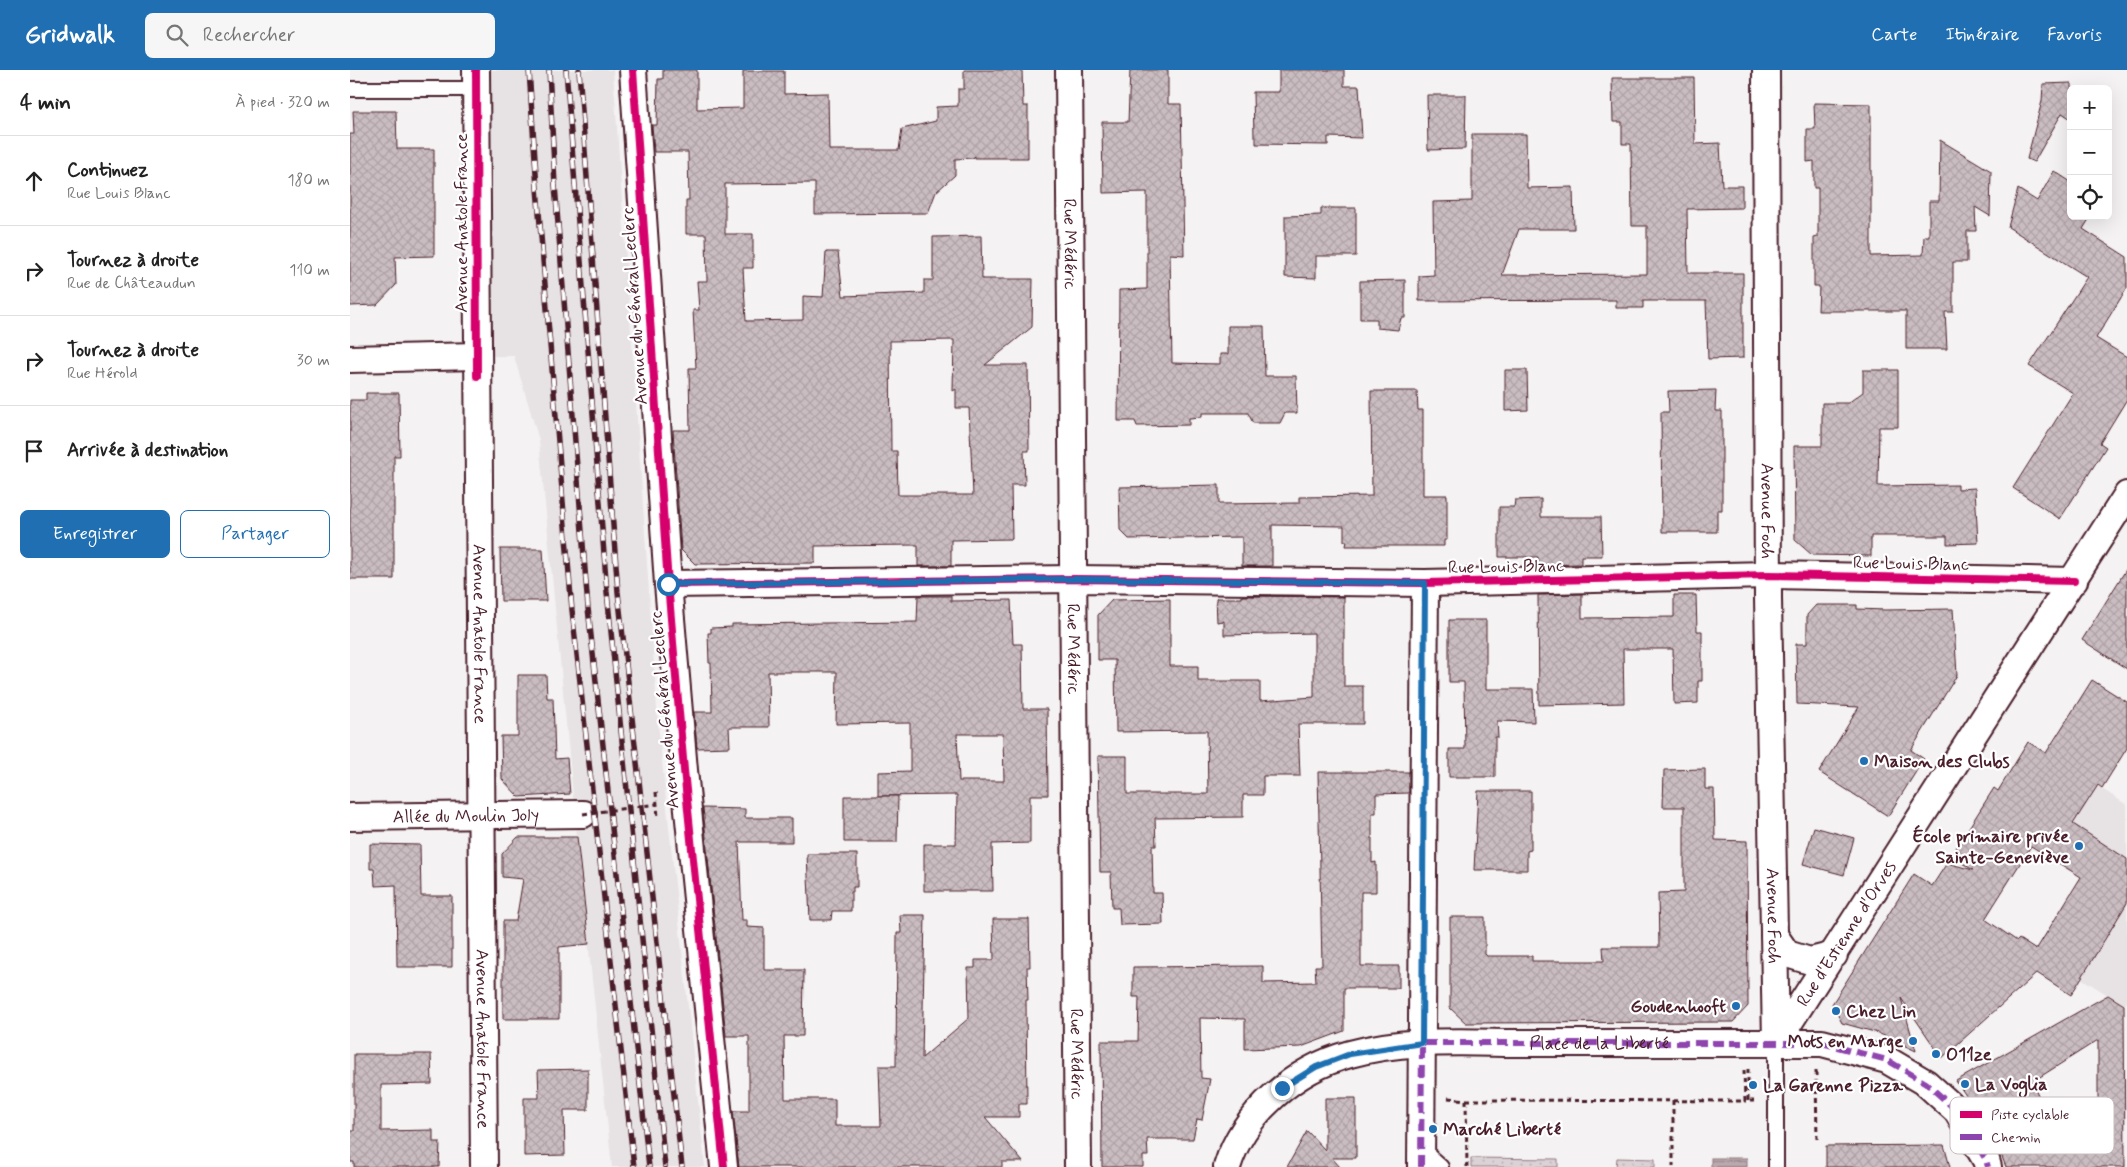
<!DOCTYPE html>
<html lang="fr">
<head>
<meta charset="utf-8">
<style>
	body { margin:0; font-family:Mynerve,sans-serif; background:#f6f6f6; color:#222 }
	.controls { position:absolute; right:15px; top:15px; display:grid; overflow:hidden; border-radius:8px; box-shadow:0 5px 20px #0002 }
	.controls button { width:45px; height:45px; display:grid; place-items:center; padding:0; border:0; border-bottom:1px solid #e0e0e0; background:#fff; color:#222; font:25px sans-serif }
	.stop { position:absolute; width:15px; height:15px; margin:-11px; border:4px solid #1f6fb2; border-radius:50%; background:#fff }
	.stop.end { background:#1f6fb2; border-color:#fff; box-shadow:0 1px 5px #0008 }
	.list { margin:0; padding:0; list-style:none }
	h2 { display:flex; justify-content:space-between; align-items:center; height:65px; margin:0; padding:0 20px; font-size:21px }
	h2 small { font-size:16px; font-weight:400; color:#767676 }
	.list li { display:grid; grid-template-columns:32px 1fr auto; gap:15px; align-items:center; box-sizing:border-box; height:90px; padding:0 20px; border-top:1px solid #e0e0e0 }
	.list b { display:block; font-size:19px; white-space:nowrap }
	.list p { margin:0; font-size:16px; white-space:nowrap; color:#767676 }
	.list em { font-size:16px; font-style:normal; color:#767676 }
	.actions { display:flex; gap:10px; padding:15px 20px }
	.actions a { flex:1; padding:11px 0; border:1px solid #1f6fb2; border-radius:8px; text-align:center; font-size:18px; color:#1f6fb2 }
	.actions .main { background:#1f6fb2; color:#fff }
	.icon { flex:none; width:28px; height:28px; fill:none; stroke:currentColor; stroke-width:2; stroke-linecap:round; stroke-linejoin:round }
	.map { position:relative; flex:none; width:1777px; height:1097px; overflow:hidden }
	header { display:flex; align-items:center; gap:30px; box-sizing:border-box; height:70px; padding:0 25px; background:#1f6fb2; color:#fff }
	header strong { font-size:24px }
	nav { display:flex; gap:28px; margin-inline-start:auto; font-size:18px }
	.search { width:350px; height:45px; background:#f6f6f6; display:flex; align-items:center; gap:12px; box-sizing:border-box; padding:0 18px; border-radius:8px; color:#767676; font-size:19px }
	main { display:flex }
	aside { flex:1; background:#fff }
	.map>svg:first-child { display:block }
	.built { fill:#e7e2e3 }
	.garden { fill:url(#garden-dots); stroke:#927880 }
	.water { fill:url(#water-rules); stroke:#8d727a }
	.building { fill:url(#building-cross-hatch); stroke:#4a1f2b; fill-rule:evenodd }
	.lines { fill:none; stroke-linecap:round; stroke-linejoin:round }
	.lane-casing { stroke:#4a1f2b; stroke-width:18 }
	.street-casing { stroke:#4a1f2b; stroke-width:30 }
	.path { stroke:#4a1f2b; stroke-width:3; stroke-dasharray:5 4; stroke-linecap:butt }
	.lane { stroke:#fff; stroke-width:14 }
	.street { stroke:#fff; stroke-width:26 }
	.rail-casing { stroke:#4a1f2b; stroke-width:5.5 }
	.rail { stroke:#fff; stroke-width:4; stroke-dasharray:11; stroke-linecap:butt }
	.path-bridge { stroke:#4a1f2b; stroke-width:3; stroke-dasharray:5 4; stroke-linecap:butt }
	.quiet { stroke:#8e44ad; stroke-width:6; stroke-dasharray:12 6; stroke-linecap:butt }
	.cycleway-casing { stroke:#fff; stroke-width:11 }
	.cycleway { stroke:#d6006c; stroke-width:8 }
	.route { stroke:#1f6fb2; stroke-width:6 }
	.poi-dot { fill:#1f6fb2; stroke:#fff; stroke-width:2 }
	.labels { text-anchor:middle; stroke-width:4.5; stroke-linejoin:round; paint-order:stroke }
	.street-label { font-size:18px; fill:#4a1f2b; stroke:#fff }
	.poi-label { font-size:18px; font-weight:bold; fill:#4a1f2b; stroke:#fff; text-anchor:start }
	.key { fill:#fff; stroke:#c9bcbf; stroke-width:1 }
	.key-label { font-size:14px; fill:#4a1f2b }
</style>
</head>
<body>
<header>
<strong>Gridwalk</strong>
<div class="search"><svg class="icon" aria-label="search" viewBox="0 0 24 24"><circle cx="10" cy="10" r="6"/><path d="M15 15l6 6"/></svg>Rechercher</div>
<nav><a>Carte</a><a>Itinéraire</a><a>Favoris</a></nav>
</header>
<main>
<aside>
<h2>4 min<small>À pied · 320 m</small></h2>
<ul class="list">
<li><svg class="icon" aria-label="ahead" viewBox="0 0 24 24"><path d="M12 20V5M6 11l6-6 6 6"/></svg><div><b>Continuez</b><p>Rue Louis Blanc</p></div><em>180 m</em></li>
<li><svg class="icon" aria-label="right" viewBox="0 0 24 24"><path d="M7 20v-9h11M14 6l5 5-5 5"/></svg><div><b>Tournez à droite</b><p>Rue de Châteaudun</p></div><em>110 m</em></li>
<li><svg class="icon" aria-label="right" viewBox="0 0 24 24"><path d="M7 20v-9h11M14 6l5 5-5 5"/></svg><div><b>Tournez à droite</b><p>Rue Hérold</p></div><em>30 m</em></li>
<li><svg class="icon" aria-label="arrive" viewBox="0 0 24 24"><path d="M6 21V4h12l-3 4 3 4H6"/></svg><div><b>Arrivée à destination</b></div></li>
</ul>
<div class="actions"><a class="main">Enregistrer</a><a>Partager</a></div>
</aside>
<div class="map">
<svg width="1777" height="1097" viewBox="0 0 1777 1097">
	<defs>
		<pattern id="garden-dots" width="8" height="8" patternUnits="userSpaceOnUse" patternTransform="scale(1.25)"><rect width="8" height="8" fill="#dbd2d5"/><path d="M2 2h.1M6 6h.1" fill="none" stroke="#bdb4b7" stroke-width="1.8" stroke-linecap="round"/></pattern>
		<pattern id="water-rules" width="6" height="5" patternUnits="userSpaceOnUse" patternTransform="scale(1.25)"><rect width="6" height="5" fill="#baa9ae"/><path d="M0 2.5h6" fill="none" stroke="#99898e"/></pattern>
		<pattern id="building-cross-hatch" width="8" height="8" patternUnits="userSpaceOnUse" patternTransform="scale(1.25)"><rect width="8" height="8" fill="#cabdc1"/><path d="M0 0l8 8M0 8l8-8" fill="none" stroke="#afa2a6"/></pattern>
	</defs>
	<rect width="100%" height="100%" fill="#f4f2f2"/>
	<filter id="ink" filterUnits="userSpaceOnUse"><feTurbulence type="fractalNoise" baseFrequency=".02" numOctaves="2"/><feDisplacementMap in="SourceGraphic" scale="10" xChannelSelector="R" yChannelSelector="G"/><feConvolveMatrix kernelMatrix="1 2 1 2 8 2 1 2 1" color-interpolation-filters="sRGB"/></filter>
	<g filter="url(#ink)">
		<g class="built">
			<polygon points="126,0 263,0 308,654 355,1097 262,1097 227,767 189,370 164,286 127,286"/>
			<polygon points="1678,672 1777,735 1777,933 1774,935 1686,880 1731,807 1632,746"/>
		</g>
		<g class="garden">
			<polygon points="1121,1088 1208,1089 1208,1097 1121,1097"/>
			<polygon points="1267,1088 1305,1089 1305,1097 1266,1097"/>
		</g>
		<rect class="water" x="1361" y="1088" width="36" height="9"/>
		<g class="building">
			<path d="M 313,0 L 347,0 L 347,39 L 393,38 L 393,1 L 434,1 L 434,24 L 478,23 L 479,80 L 549,80 L 552,59 L 586,51 L 586,37 L 608,36 L 608,19 L 614,19 L 614,0 L 672,0 L 673,36 L 678,36 L 678,88 L 625,88 L 625,86 L 623,88 L 605,89 L 605,105 L 586,122 L 578,143 L 465,144 L 465,113 L 375,114 L 375,164 L 403,164 L 403,198 L 393,198 L 396,251 L 453,250 L 453,226 L 473,227 L 476,182 L 488,182 L 493,226 L 574,223 L 574,210 L 583,210 L 583,167 L 631,166 L 632,209 L 683,209 L 682,257 L 635,295 L 678,295 L 679,381 L 674,381 L 675,415 L 661,415 L 662,469 L 601,470 L 601,496 L 568,496 L 568,475 L 465,476 L 465,493 L 345,494 L 331,480 L 323,360 L 340,360 L 339,298 L 346,298 L 343,240 L 349,240 L 347,211 L 357,211 L 356,164 L 336,164 L 336,130 L 339,130 L 338,82 L 304,82 L 302,55 L 307,55 L 308,9 L 313,9 ZM 604,270 L 603,321 L 606,319 L 606,338 L 619,338 L 623,425 L 548,425 L 547,381 L 541,381 L 540,271 Z"/>
			<polygon points="780,0 818,0 818,34 831,34 834,185 820,184 822,293 870,294 870,284 878,284 878,256 914,256 915,306 946,306 947,343 935,343 930,353 903,353 898,343 852,343 852,347 839,348 839,355 787,356 785,351 768,351 769,220 797,219 797,122 753,123 752,52 778,52"/>
			<polygon points="929,0 994,0 994,16 1009,16 1012,68 978,67 978,75 906,74 906,67 904,67 903,22 929,22"/>
			<polygon points="1262,8 1344,8 1345,74 1370,73 1372,116 1392,116 1392,138 1337,139 1338,203 1393,203 1393,288 1358,289 1356,231 1293,231 1293,238 1266,238 1266,230 1069,231 1069,206 1084,205 1083,132 1122,131 1122,64 1176,64 1177,118 1223,117 1224,159 1169,159 1152,205 1297,204 1297,156 1282,156 1281,74 1272,74 1272,52 1263,52"/>
			<polygon points="1721,13 1721,49 1712,43 1684,92 1677,89 1692,31 1693,14"/>
			<polygon points="1077,25 1116,25 1115,79 1078,80"/>
			<polygon points="1464,33 1521,34 1521,186 1573,185 1574,166 1579,166 1579,131 1589,131 1590,70 1641,101 1640,146 1625,137 1626,161 1617,161 1617,192 1603,192 1603,242 1595,242 1597,279 1556,279 1556,241 1468,241 1469,216 1464,216 1464,168 1468,167 1468,118 1464,118 1464,91 1457,92 1457,59 1465,59"/>
			<polygon points="3,41 46,41 47,79 84,79 84,186 45,187 46,215 27,235 0,236 0,64 4,64"/>
			<polygon points="1704,101 1721,112 1721,146 1741,146 1733,159 1777,187 1777,218 1746,268 1777,287 1777,329 1750,373 1756,377 1710,449 1663,418 1723,323 1679,296 1737,207 1658,157 1668,119 1687,131"/>
			<polygon points="971,138 1006,138 1006,186 966,186 966,208 935,207 935,146 971,145"/>
			<polygon points="1055,210 1055,248 1051,248 1048,260 1027,258 1027,249 1010,249 1010,211"/>
			<polygon points="1155,300 1177,300 1178,340 1155,341"/>
			<polygon points="1513,300 1548,300 1548,357 1529,357 1528,416 1608,415 1608,419 1625,418 1628,473 1597,474 1597,466 1521,466 1521,486 1462,485 1445,470 1444,376 1472,376 1472,333 1498,333 1513,322"/>
			<polygon points="1366,320 1365,341 1372,341 1372,440 1367,440 1367,462 1312,462 1311,342 1319,342 1318,321"/>
			<polygon points="1021,321 1067,321 1068,340 1073,340 1073,425 1097,425 1097,470 1094,470 1094,476 996,476 997,471 994,471 994,456 922,455 922,496 892,496 892,467 779,469 770,460 769,417 869,415 869,434 949,433 949,427 1022,426"/>
			<polygon points="16,323 49,323 50,386 44,386 44,509 0,509 0,330 16,330"/>
			<polygon points="1191,429 1191,447 1251,447 1252,486 1231,486 1231,494 1188,495 1188,487 1149,487 1149,437 1164,437 1165,430"/>
			<polygon points="150,479 193,479 196,531 151,531"/>
			<polygon points="1777,498 1777,599 1732,570"/>
			<polygon points="1232,524 1232,548 1324,547 1324,525 1346,525 1347,561 1352,561 1352,611 1348,611 1348,633 1324,634 1323,579 1273,579 1274,633 1189,635 1188,525"/>
			<path d="M 568,526 L 601,526 L 601,531 L 661,530 L 663,574 L 672,574 L 673,639 L 697,639 L 698,725 L 680,725 L 680,773 L 642,774 L 643,821 L 574,821 L 574,774 L 606,774 L 607,725 L 528,726 L 528,702 L 560,701 L 560,653 L 486,654 L 487,602 L 418,602 L 419,657 L 379,657 L 380,677 L 347,678 L 344,642 L 362,642 L 361,593 L 359,593 L 358,563 L 361,563 L 361,558 L 382,557 L 382,554 L 567,552 ZM 607,664 L 653,664 L 654,711 L 609,711 Z"/>
			<polygon points="892,526 994,527 994,616 1013,616 1013,654 948,654 950,706 913,706 913,725 893,725 893,747 805,748 806,776 802,776 803,823 812,823 813,854 770,855 769,838 762,838 761,802 750,802 748,686 777,686 777,724 858,724 857,661 766,662 765,590 748,590 748,545 762,530 820,529 820,596 848,596 848,611 910,611 910,631 964,627 964,563 874,565 874,551 867,552 866,528 892,528"/>
			<polygon points="1466,535 1507,535 1507,539 1535,540 1603,539 1607,605 1561,680 1574,689 1538,746 1469,702 1509,637 1447,634 1446,574 1457,574 1457,545"/>
			<polygon points="1099,550 1136,550 1136,619 1183,619 1184,652 1147,651 1148,667 1145,667 1145,707 1099,707 1099,679 1115,679 1114,612 1099,612"/>
			<polygon points="168,605 196,605 197,628 203,628 205,689 217,688 220,724 169,727 152,709 151,666 168,666"/>
			<path d="M 1742,610 L 1777,632 L 1777,678 L 1752,718 L 1748,715 L 1723,754 L 1777,789 L 1777,833 L 1721,925 L 1687,903 L 1592,988 L 1551,928 L 1566,981 L 1528,963 L 1492,953 L 1482,934 L 1564,804 L 1582,816 L 1597,793 L 1623,800 L 1601,786 L 1644,718 L 1648,721 L 1678,672 L 1696,683 ZM 1681,776 L 1731,807 L 1686,880 L 1669,869 L 1667,871 L 1635,849 Z"/>
			<polygon points="1355,699 1355,719 1364,719 1365,770 1397,771 1398,936 1383,952 1116,953 1100,938 1100,847 1135,847 1135,884 1137,886 1182,886 1182,891 1254,891 1253,877 1309,877 1308,823 1334,822 1334,737 1313,737 1314,700"/>
			<polygon points="968,702 1059,702 1059,723 1026,724 1026,743 1022,743 1022,793 1026,792 1026,822 1011,822 1011,896 1049,896 1049,918 994,918 994,961 951,977 895,979 895,949 850,948 851,1008 860,1009 852,1050 847,1049 843,1069 797,1069 798,1086 793,1086 793,1097 752,1097 751,971 788,971 789,927 783,927 783,897 913,896 913,913 966,912 965,896 972,896"/>
			<polygon points="1128,721 1181,721 1181,780 1177,781 1177,800 1124,800"/>
			<polygon points="494,726 548,726 547,772 494,772"/>
			<polygon points="353,738 395,739 395,748 442,748 442,772 389,772 392,850 397,850 397,857 414,858 414,900 454,900 453,966 434,966 435,1029 485,1029 485,1056 531,1056 529,996 546,996 547,863 551,863 550,845 575,845 572,988 619,948 618,898 625,898 625,890 644,890 643,849 679,849 680,897 677,897 678,930 676,930 677,1034 669,1034 669,1047 635,1047 673,1092 652,1092 652,1097 389,1097 383,1041 399,1041 399,966 376,966"/>
			<polygon points="1464,757 1504,768 1494,805 1453,794"/>
			<polygon points="168,767 227,767 239,874 209,877 209,949 153,949 153,851 166,851 173,809 152,807 152,784"/>
			<polygon points="20,774 70,775 71,826 102,826 102,897 47,897 46,815 25,816 24,799 20,799"/>
			<polygon points="457,784 507,784 507,817 503,817 503,822 501,822 501,841 482,841 481,850 460,850"/>
			<path d="M 1758,925 L 1774,935 L 1775,1097 L 1656,1097 L 1647,1074 L 1649,1074 L 1606,1011 ZM 1748,970 L 1748,1030 L 1698,1046 L 1682,1012 Z"/>
			<polygon points="4,984 81,984 82,1014 31,1015 31,1061 83,1060 83,1072 90,1072 89,1097 4,1097 4,1092 0,1092 0,1061 4,1061"/>
			<polygon points="238,999 238,1040 214,1040 215,1085 174,1086 174,1028 189,1028 188,1000"/>
			<polygon points="975,1028 1006,1028 1006,1088 982,1088 990,1097 937,1097 957,1061 975,1080"/>
			<polygon points="1594,1075 1600,1097 1476,1097 1476,1076"/>
		</g>
		<g class="lines">
			<defs>
				<g id="lane">
					<polyline points="0,19 126,19"/>
					<polyline points="1426,973 1426,1097"/>
					<polyline points="1071,1079 1091,1097"/>
				</g>
				<g id="street">
					<path id="s1" d="M 126,0 L 134,1097"/>
					<polyline points="283,0 318,514 334,700 374,1097"/>
					<path id="s2" d="M 719,0 L 728,1097"/>
					<path id="s3" d="M 1416,0 L 1418,528 L 1426,973"/>
					<polyline points="0,289 127,286"/>
					<polyline points="318,514 724,509 1075,513 1418,505 1724,511"/>
					<path id="s4" d="M 0,747 L 233,744"/>
					<polyline points="1424,865 1437,884 1460,891 1484,885"/>
					<path id="s5" d="M 1426,973 L 1777,425"/>
					<path id="s6" d="M 877,1097 C 894,1042 945,999 1000,984 C 1056,968 1118,973 1176,973 C 1259,973 1342,973 1426,973 L 1472,973 L 1537,990 L 1576,1013 L 1607,1041 L 1636,1090 L 1638,1097"/>
					<polyline points="1071,1097 1075,513"/>
				</g>
			</defs>
			<use href="#lane" class="lane-casing"/>
			<use href="#street" class="street-casing"/>
			<g class="path">
				<polyline points="306,722 308,748"/>
				<polyline points="1398,999 1398,1031"/>
				<polyline points="1394,1000 1395,1031 1404,1031"/>
				<polyline points="1466,1001 1467,1072"/>
				<polyline points="1098,1028 1116,1030 1117,1097"/>
				<polyline points="1116,1030 1395,1031"/>
				<polyline points="1323,1030 1323,1097"/>
			</g>
			<use href="#lane" class="lane"/>
			<use href="#street" class="street"/>
			<defs>
				<g id="rail">
					<polyline points="179,0 187,118 222,540 284,1097"/>
					<polyline points="199,0 205,115 238,538 299,1097"/>
					<polyline points="216,0 257,522 315,1097"/>
					<polyline points="229,0 268,522 332,1097"/>
				</g>
			</defs>
			<use href="#rail" class="rail-casing"/>
			<use href="#rail" class="rail"/>
			<polyline class="path-bridge" points="233,744 307,734"/>
			<polyline class="quiet" points="1071,1097 1072,973 1472,973 1537,990 1576,1013 1607,1041 1636,1090 1638,1097"/>
			<defs>
				<g id="cycleway">
					<polyline points="126,0 127,306"/>
					<polyline points="283,0 318,514 334,700 374,1097"/>
					<polyline points="318,514 724,509 1075,513 1418,505 1724,511"/>
				</g>
			</defs>
			<use href="#cycleway" class="cycleway-casing"/>
			<use href="#cycleway" class="cycleway"/>
		</g>
	</g>
	<g class="lines" filter="url(#ink)">
		<polyline class="route" points="318,514 724,509 1075,513 1072,973 1000,984 966,997 932,1018"/>
	</g>
	<g class="poi-dot">
		<circle cx="1514" cy="691" r="5"/>
		<circle cx="1729" cy="776" r="5"/>
		<circle cx="1386" cy="936" r="5"/>
		<circle cx="1486" cy="941" r="5"/>
		<circle cx="1563" cy="971" r="5"/>
		<circle cx="1586" cy="984" r="5"/>
		<circle cx="1615" cy="1014" r="5"/>
		<circle cx="1403" cy="1015" r="5"/>
		<circle cx="1083" cy="1059" r="5"/>
	</g>
	<g class="labels">
		<g class="street-label">
			<text transform="translate(111 153) rotate(-90)" y="6">Avenue Anatole France</text>
			<text dy="6" stroke="none"><textPath href="#s2" startOffset="174">Rue Médéric</textPath></text>
			<text transform="translate(284 236) rotate(-94)" y="6">Avenue du Général Leclerc</text>
			<text dy="6" stroke="none"><textPath href="#s3" startOffset="441">Avenue Foch</textPath></text>
			<text transform="translate(1561 493) rotate(1)" y="6">Rue Louis Blanc</text>
			<text transform="translate(1156 496) rotate(-1)" y="6">Rue Louis Blanc</text>
			<text dy="6" stroke="none"><textPath href="#s1" startOffset="564">Avenue Anatole France</textPath></text>
			<text dy="6" stroke="none"><textPath href="#s2" startOffset="579">Rue Médéric</textPath></text>
			<text transform="translate(314 640) rotate(-95)" y="6">Avenue du Général Leclerc</text>
			<text dy="6" stroke="none"><textPath href="#s4" startOffset="116">Allée du Moulin Joly</textPath></text>
			<text dy="6" stroke="none"><textPath href="#s3" startOffset="846">Avenue Foch</textPath></text>
			<text dy="6" stroke="none"><textPath href="#s5" startOffset="130">Rue d'Estienne d'Orves</textPath></text>
			<text dy="6" stroke="none"><textPath href="#s1" startOffset="969">Avenue Anatole France</textPath></text>
			<text dy="6" stroke="none"><textPath href="#s6" startOffset="424">Place de la Liberté</textPath></text>
			<text dy="6" stroke="none"><textPath href="#s2" startOffset="984">Rue Médéric</textPath></text>
		</g>
		<g class="poi-label">
			<text x="1524" y="697">Maison des Clubs</text>
			<text x="1719" y="772" text-anchor="end">École primaire privée<tspan x="1719" dy="21">Sainte-Geneviève</tspan></text>
			<text x="1376" y="942" text-anchor="end">Goudenhooft</text>
			<text x="1496" y="947">Chez Lin</text>
			<text x="1553" y="977" text-anchor="end">Mots en Marge</text>
			<text x="1596" y="990">O11ze</text>
			<text x="1625" y="1020">La Voglia</text>
			<text x="1413" y="1021">La Garenne Pizza</text>
			<text x="1093" y="1065">Marché Liberté</text>
		</g>
	</g>
	<rect x="1600" y="1027" width="164" height="57" rx="8" class="key"/>
	<rect x="1610" y="1041" width="22" height="7" fill="#d6006c"/>
	<rect x="1610" y="1064" width="22" height="6" fill="#8e44ad"/>
	<g class="key-label">
		<text x="1641" y="1049">Piste cyclable</text>
		<text x="1641" y="1072">Chemin</text>
	</g>
</svg>
<div class="controls">
<button>+</button>
<button>−</button>
<button><svg class="icon" aria-label="locate" viewBox="0 0 24 24"><circle cx="12" cy="12" r="6"/><path d="M12 2v4M12 18v4M2 12h4M18 12h4"/></svg></button>
</div>
<div class="stop" style="left:318px;top:514px"></div>
<div class="stop end" style="left:932px;top:1018px"></div>
</div>
</main>
</body>
</html>
